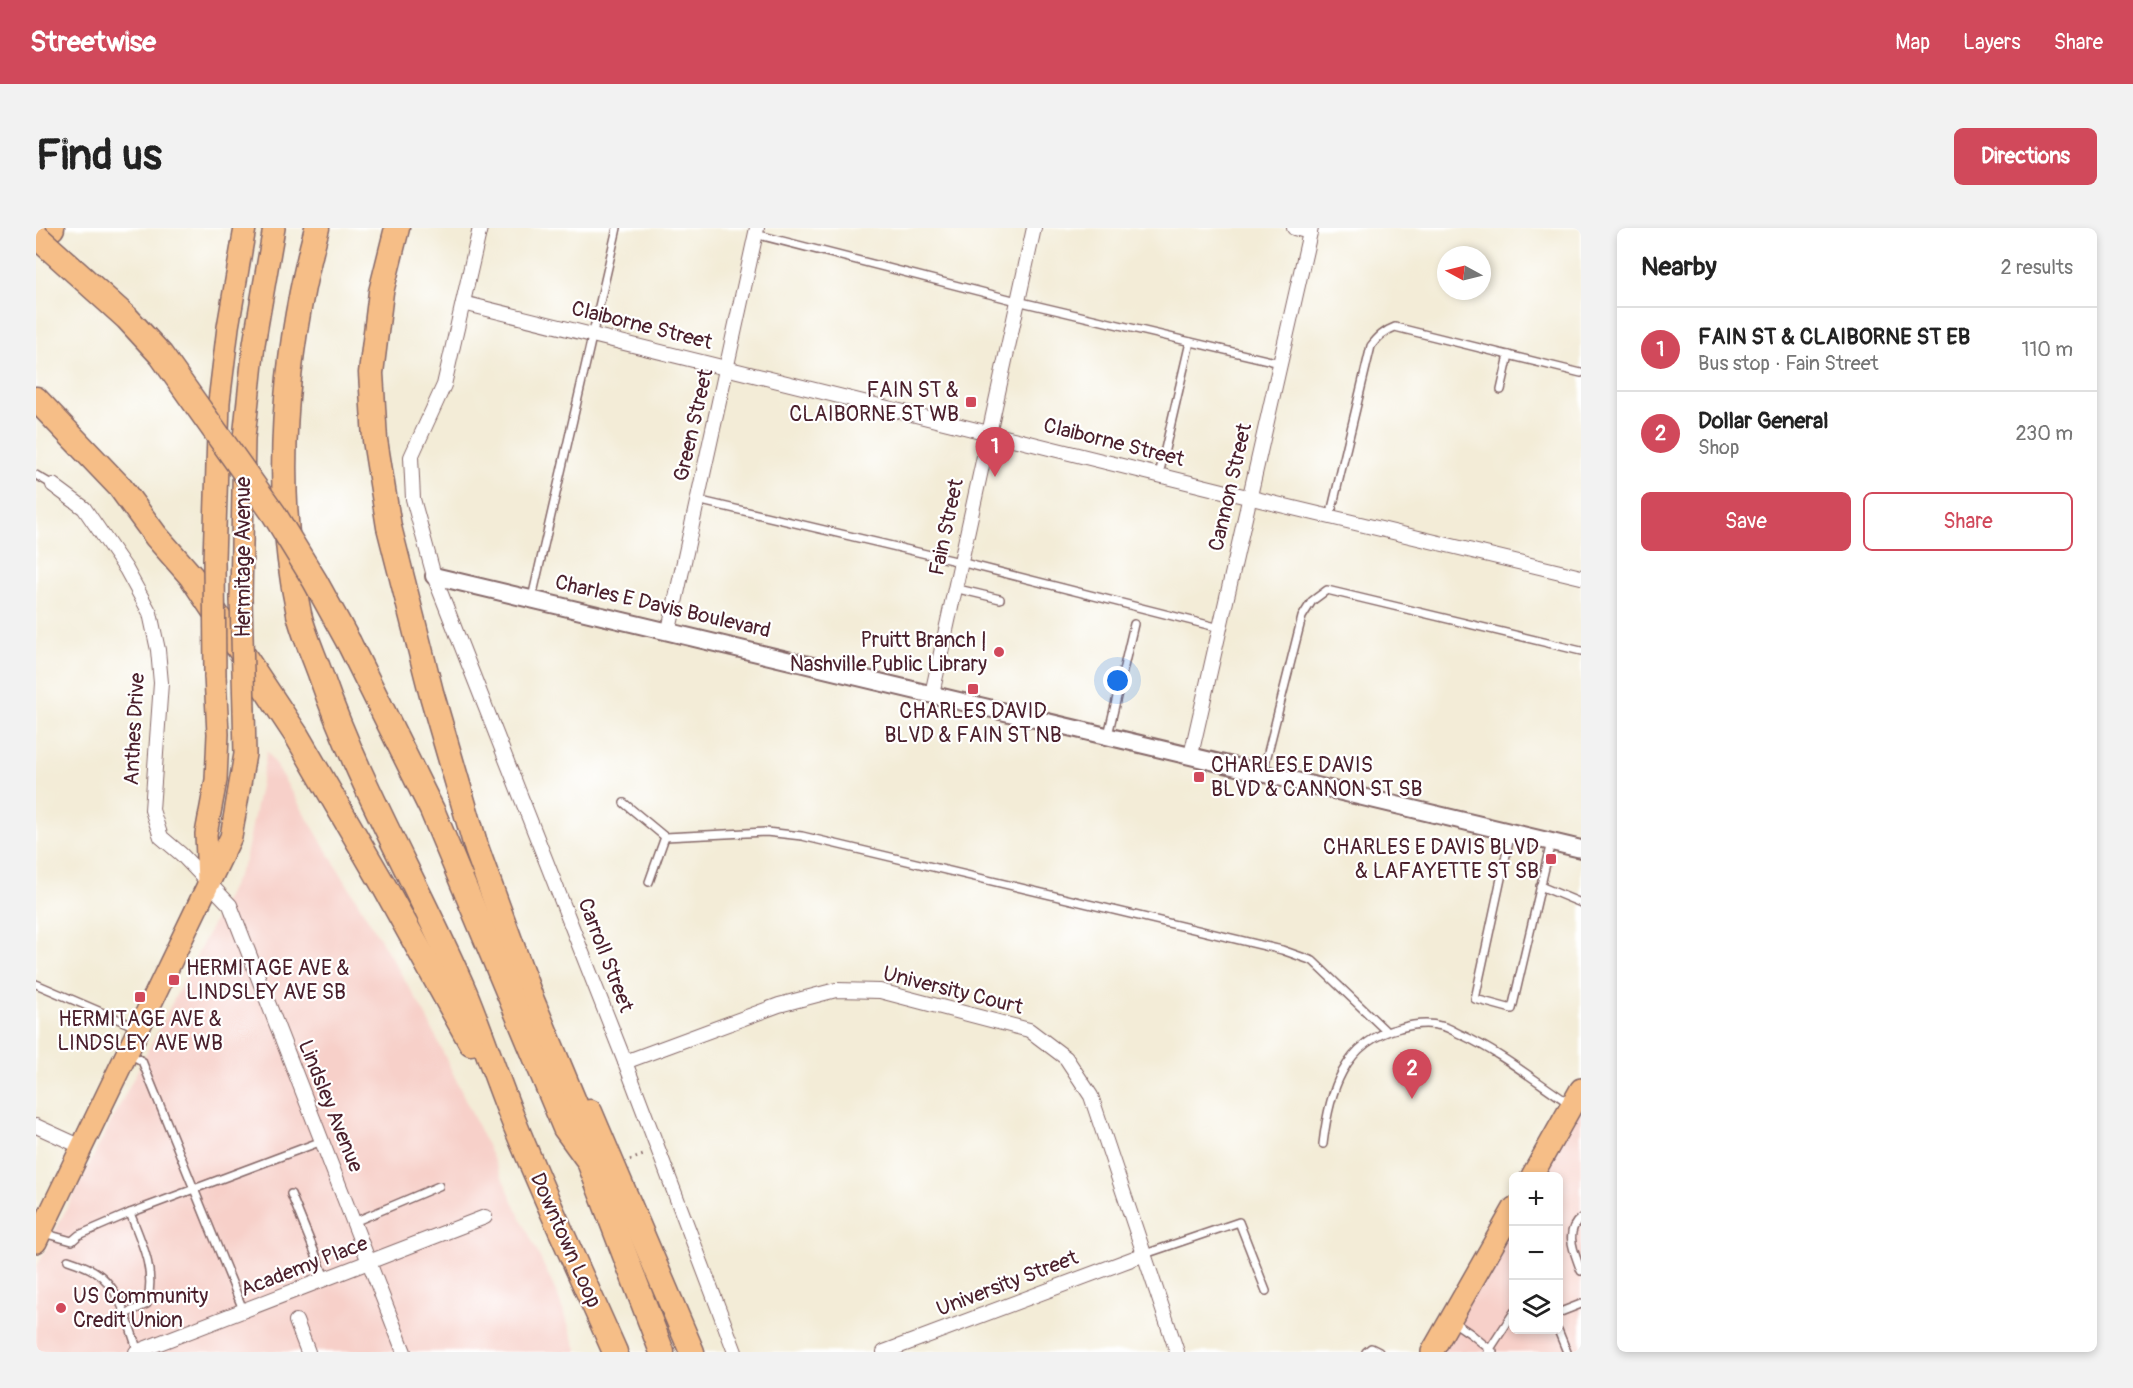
<!DOCTYPE html>
<html lang="en">
<head>
<meta charset="utf-8">
<style>
	body { margin:0; font-family:Pangolin,sans-serif; background:#f2f2f2; color:#222 }
	.controls { position:absolute; right:18px; bottom:18px; display:grid; overflow:hidden; border-radius:9px; box-shadow:0 3px 9px #0003 }
	.controls button { width:54px; height:54px; display:grid; place-items:center; padding:0; border:0; border-bottom:2px solid #e0e0e0; background:#fff; color:#222; font:30px sans-serif }
	.compass { position:absolute; left:1401px; top:18px; width:54px; height:54px; border-radius:50%; background:#fff; box-shadow:0 3px 9px #0003; rotate:277deg }
	.you { position:absolute; left:1082px; top:453px; width:21px; height:21px; margin:-15px; border:4px solid #fff; border-radius:50%; background:#1a73e8; box-shadow:0 0 0 9px #1a73e833 }
	.badge { display:grid; place-items:center; width:39px; height:39px; border-radius:50%; background:#d1495b; color:#fff; font-size:20px; font-weight:700 }
	.pin { position:absolute; translate:-50% -50px; filter:drop-shadow(0 2px 3px #0008) }
	.pin::after { content:''; position:absolute; top:32px; width:21px; height:18px; background:inherit; clip-path:polygon(0 0,100% 0,50% 100%) }
	.list { margin:0; padding:0; list-style:none }
	h2 { display:flex; justify-content:space-between; align-items:center; height:78px; margin:0; padding:0 24px; font-size:26px }
	h2 small { font-size:20px; font-weight:400; color:#767676 }
	.list li { display:grid; grid-template-columns:39px 1fr auto; gap:18px; align-items:center; box-sizing:border-box; height:84px; padding:0 24px; border-top:2px solid #e0e0e0 }
	.list b { display:block; font-size:22px; white-space:nowrap }
	.list p { margin:0; font-size:20px; white-space:nowrap; color:#767676 }
	.list em { font-size:20px; font-style:normal; color:#767676 }
	.actions { display:flex; gap:12px; padding:18px 24px }
	.actions a { flex:1; padding:14px 0; border:2px solid #d1495b; border-radius:9px; text-align:center; font-size:21px; color:#d1495b }
	.actions .main { background:#d1495b; color:#fff }
	.icon { flex:none; width:33px; height:33px; fill:none; stroke:currentColor; stroke-width:2; stroke-linecap:round; stroke-linejoin:round }
	.map { position:relative; flex:none; width:1545px; height:1124px; overflow:hidden; border-radius:9px }
	header { display:flex; align-items:center; gap:36px; box-sizing:border-box; height:84px; padding:0 30px; background:#d1495b; color:#fff }
	header strong { font-size:28px }
	nav { display:flex; gap:33px; margin-inline-start:auto; font-size:21px }
	.intro { display:flex; align-items:center; justify-content:space-between; box-sizing:border-box; height:144px; padding:0 36px }
	h1 { margin:0; font-size:42px }
	.button { padding:15px 27px; border-radius:9px; background:#d1495b; color:#fff; font-size:21px; font-weight:700 }
	main { display:flex; gap:36px; padding:0 36px }
	aside { flex:1; background:#fff; border-radius:9px; box-shadow:0 3px 9px #0003 }
	.map>svg:first-child { display:block }
	.built { fill:#f7d0c9 }
	.lines { fill:none; stroke-linecap:round; stroke-linejoin:round }
	.service-casing { stroke:#856767; stroke-width:10 }
	.minor-casing { stroke:#856767; stroke-width:16 }
	.tertiary-casing { stroke:#856767; stroke-width:20 }
	.primary-casing { stroke:#856767; stroke-width:24 }
	.motorway-casing { stroke:#856767; stroke-width:27 }
	.path { stroke:#856767; stroke-width:3; stroke-dasharray:1.5 4.5; stroke-linecap:butt }
	.service { stroke:#fff; stroke-width:7 }
	.minor { stroke:#fff; stroke-width:14 }
	.tertiary { stroke:#fff; stroke-width:16 }
	.primary { stroke:#f6be87; stroke-width:21 }
	.motorway { stroke:#f6be87; stroke-width:24 }
	.primary-bridge-casing { stroke:#856767; stroke-width:24; stroke-linecap:butt }
	.motorway-bridge-casing { stroke:#856767; stroke-width:27; stroke-linecap:butt }
	.primary-bridge { stroke:#f6be87; stroke-width:21 }
	.motorway-bridge { stroke:#f6be87; stroke-width:24 }
	.poi-dot { fill:#d1495b; stroke:#fff; stroke-width:2 }
	.labels { text-anchor:middle; stroke-width:4.5; stroke-linejoin:round; paint-order:stroke }
	.street-label { font-size:21px; fill:#4a1f2b; stroke:#fff }
	.poi-label { font-size:21px; fill:#4a1f2b; stroke:#fff; text-anchor:end }
</style>
</head>
<body>
<header>
<strong>Streetwise</strong>
<nav><a>Map</a><a>Layers</a><a>Share</a></nav>
</header>
<div class="intro"><h1>Find us</h1><a class="button">Directions</a></div>
<main>
<div class="map">
<svg width="1545" height="1124" viewBox="0 0 1545 1124">
	<rect width="100%" height="100%" fill="#fff"/>
	<filter id="ink" filterUnits="userSpaceOnUse"><feTurbulence type="fractalNoise" baseFrequency=".0167" numOctaves="2"/><feDisplacementMap in="SourceGraphic" scale="12" xChannelSelector="R" yChannelSelector="G"/><feConvolveMatrix kernelMatrix="1 2 1 2 8 2 1 2 1" color-interpolation-filters="sRGB"/></filter>
	<filter id="wash" filterUnits="userSpaceOnUse"><feTurbulence type="fractalNoise" baseFrequency=".008" numOctaves="4" result="noise"/><feDisplacementMap in="SourceGraphic" scale="24" xChannelSelector="R" yChannelSelector="G"/><feGaussianBlur stdDeviation="1.35" result="paint"/><feColorMatrix in="noise" values="0 0 0 0 0 0 0 0 0 0 0 0 0 0 0 0 0 1.4 0 .05"/><feComposite in="paint" operator="in"/></filter>
	<g filter="url(#wash)">
		<rect width="100%" height="100%" fill="#f3ecd7"/>
		<g class="built">
			<polygon points="231,523 388,784 521,1066 542,1124 0,1124 0,1040 209,633"/>
			<polygon points="1545,861 1545,1124 1396,1124 1477,980 1478,1102 1522,1102 1522,948 1496,948"/>
		</g>
	</g>
	<g filter="url(#ink)">
		<g class="lines">
			<defs>
				<g id="service">
					<polyline points="719,6 981,73 1244,135"/>
					<polyline points="1465,162 1473,127"/>
					<polyline points="0,247 17,257"/>
					<polyline points="1123,247 1154,114"/>
					<polyline points="661,272 924,334 1184,400"/>
					<path d="M 1294,289 L 1335,118 C 1342,109 1348,103 1359,99 L 1545,145"/>
					<polyline points="918,360 964,371"/>
					<polyline points="496,370 581,0"/>
					<polyline points="1072,507 1098,396"/>
					<polyline points="1227,544 1266,389 1276,373 1291,362 1545,423"/>
					<polyline points="588,575 629,609 730,604 766,608 1246,722 1277,733 1350,803"/>
					<polyline points="1475,604 1439,771 1476,781 1515,614"/>
					<polyline points="613,654 629,609"/>
					<polyline points="1504,658 1545,675"/>
					<polyline points="0,756 100,799"/>
					<polyline points="93,826 106,833 208,1084"/>
					<path d="M 1287,916 C 1293,865 1307,813 1364,800 C 1378,796 1391,794 1405,798 C 1412,799 1419,804 1426,807 C 1465,825 1498,852 1534,876"/>
					<polyline points="255,966 290,1052"/>
					<path d="M 1545,990 C 1527,1004 1539,1025 1545,1043"/>
					<polyline points="318,994 403,958"/>
					<polyline points="7,1005 36,1013 43,1007 94,985 286,913"/>
					<polyline points="1109,1026 1203,994 1230,1063"/>
					<path d="M 32,1032 C 41,1035 50,1038 58,1043 C 84,1058 93,1097 102,1124"/>
					<polyline points="1522,1085 1545,1076"/>
					<path d="M 89,1086 L 111,1076 C 120,1043 106,1015 94,985"/>
					<polyline points="1416,1093 1435,1106 1457,1124"/>
					<polyline points="1522,1102 1531,1124"/>
					<polyline points="1330,1124 1335,1120 1343,1124"/>
					<polyline points="1452,1124 1478,1084"/>
				</g>
				<g id="minor">
					<polyline points="444,0 408,157 375,229 377,271 398,348 589,834 699,1124"/>
					<polyline points="1258,0 1274,4"/>
					<polyline points="427,75 1199,266 1545,349"/>
					<polyline points="17,257 48,280 90,341 114,385 122,422 125,455 116,582 125,609 145,626 194,677 368,1124"/>
					<polyline points="633,402 721,0"/>
					<polyline points="896,466 998,0"/>
					<polyline points="1155,527 1275,0"/>
					<polyline points="589,834 743,777 800,762 844,763 993,802 1030,830 1055,868 1141,1124"/>
					<polyline points="0,898 46,919"/>
					<polyline points="260,1093 272,1124"/>
					<polyline points="100,1124 449,989"/>
					<polyline points="848,1124 1109,1026"/>
				</g>
				<polyline id="tertiary" points="398,348 1545,621"/>
				<g id="primary">
					<polyline points="178,332 183,174 192,99 209,0"/>
					<polyline points="205,370 208,210 218,116 238,0"/>
					<polyline points="172,653 170,606 180,552 182,506 179,448"/>
					<polyline points="1496,948 1545,861"/>
					<polyline points="0,1014 195,609 209,526 208,483"/>
					<polyline points="1396,1124 1478,980"/>
				</g>
				<g id="motorway">
					<path d="M 281,0 C 248,123 236,260 263,386 C 268,407 278,428 285,448 C 323,558 383,658 429,765 C 447,809 462,855 480,899 C 511,975 546,1049 579,1124"/>
					<polyline points="361,0 345,64 335,145 339,212 353,299 395,464 441,622 495,770 547,895 552,931 626,1124"/>
					<polyline points="0,1 16,0"/>
					<polyline points="0,171 84,259 120,308 155,348 261,508 348,658 435,815"/>
					<polyline points="313,415 396,582 529,900 550,929"/>
					<polyline points="554,884 656,1124"/>
				</g>
			</defs>
			<use href="#service" class="service-casing"/>
			<use href="#minor" class="minor-casing"/>
			<use href="#tertiary" class="tertiary-casing"/>
			<use href="#primary" class="primary-casing"/>
			<use href="#motorway" class="motorway-casing"/>
			<polyline class="path" points="594,932 610,926"/>
			<use href="#service" class="service"/>
			<use href="#minor" class="minor"/>
			<use href="#tertiary" class="tertiary"/>
			<use href="#primary" class="primary"/>
			<use href="#motorway" class="motorway"/>
			<defs>
				<g id="primary-bridge">
					<polyline points="178,332 179,448"/>
					<polyline points="205,370 208,483"/>
				</g>
				<polyline id="motorway-bridge" points="0,8 91,90 125,127 238,286 279,353 313,415"/>
			</defs>
			<use href="#primary-bridge" class="primary-bridge-casing"/>
			<use href="#motorway-bridge" class="motorway-bridge-casing"/>
			<use href="#primary-bridge" class="primary-bridge"/>
			<use href="#motorway-bridge" class="motorway-bridge"/>
		</g>
	</g>
	<g class="poi-dot">
		<rect x="929" y="168" width="12" height="12" rx="3"/>
		<circle cx="963" cy="424" r="6"/>
		<rect x="931" y="455" width="12" height="12" rx="3"/>
		<rect x="1157" y="543" width="12" height="12" rx="3"/>
		<rect x="1509" y="625" width="12" height="12" rx="3"/>
		<rect x="132" y="746" width="12" height="12" rx="3"/>
		<rect x="98" y="763" width="12" height="12" rx="3"/>
		<circle cx="25" cy="1080" r="6"/>
	</g>
	<g class="labels">
		<g class="street-label">
			<text transform="translate(606 97) rotate(14)" y="7">Claiborne Street</text>
			<text transform="translate(657 197) rotate(-77)" y="7">Green Street</text>
			<text transform="translate(1078 214) rotate(14)" y="7">Claiborne Street</text>
			<text transform="translate(1194 259) rotate(-77)" y="7">Cannon Street</text>
			<text transform="translate(910 299) rotate(-78)" y="7">Fain Street</text>
			<text transform="translate(207 329) rotate(-90)" y="7">Hermitage Avenue</text>
			<text transform="translate(627 378) rotate(13)" y="7">Charles E Davis Boulevard</text>
			<text transform="translate(98 501) rotate(-87)" y="7">Anthes Drive</text>
			<text transform="translate(570 727) rotate(69)" y="7">Carroll Street</text>
			<text transform="translate(917 762) rotate(14)" y="7">University Court</text>
			<text transform="translate(295 878) rotate(68)" y="7">Lindsley Avenue</text>
			<text transform="translate(530 1012) rotate(66)" y="7">Downtown Loop</text>
			<text transform="translate(268 1038) rotate(-21)" y="7">Academy Place</text>
			<text transform="translate(971 1055) rotate(-21)" y="7">University Street</text>
		</g>
		<g class="poi-label">
			<text x="923" y="169">FAIN ST &amp;<tspan x="923" dy="24">CLAIBORNE ST WB</tspan></text>
			<text x="951" y="419">Pruitt Branch |<tspan x="951" dy="24">Nashville Public Library</tspan></text>
			<text x="937" y="490" text-anchor="middle">CHARLES DAVID<tspan x="937" dy="24">BLVD &amp; FAIN ST NB</tspan></text>
			<text x="1175" y="544" text-anchor="start">CHARLES E DAVIS<tspan x="1175" dy="24">BLVD &amp; CANNON ST SB</tspan></text>
			<text x="1503" y="626">CHARLES E DAVIS BLVD<tspan x="1503" dy="24">&amp; LAFAYETTE ST SB</tspan></text>
			<text x="150" y="747" text-anchor="start">HERMITAGE AVE &amp;<tspan x="150" dy="24">LINDSLEY AVE SB</tspan></text>
			<text x="104" y="798" text-anchor="middle">HERMITAGE AVE &amp;<tspan x="104" dy="24">LINDSLEY AVE WB</tspan></text>
			<text x="37" y="1075" text-anchor="start">US Community<tspan x="37" dy="24">Credit Union</tspan></text>
		</g>
	</g>
</svg>
<div class="controls">
<button>+</button>
<button>−</button>
<button><svg class="icon" aria-label="layers" viewBox="0 0 24 24"><path d="M12 4l9 5-9 5-9-5zM3 14l9 5 9-5"/></svg></button>
</div>
<svg class="compass" viewBox="-18 -18 36 36"><path d="M0-13l5 13h-10z" fill="#e53935"/><path d="M0 13l5-13h-10z" fill="#767676"/></svg>
<div class="you"></div>
<div class="pin badge" style="left:959px;top:249px">1</div>
<div class="pin badge" style="left:1376px;top:871px">2</div>
</div>
<aside>
<h2>Nearby<small>2 results</small></h2>
<ul class="list">
<li><span class="badge">1</span><div><b>FAIN ST &amp; CLAIBORNE ST EB</b><p>Bus stop · Fain Street</p></div><em>110 m</em></li>
<li><span class="badge">2</span><div><b>Dollar General</b><p>Shop</p></div><em>230 m</em></li>
</ul>
<div class="actions"><a class="main">Save</a><a>Share</a></div>
</aside>
</main>
</body>
</html>
